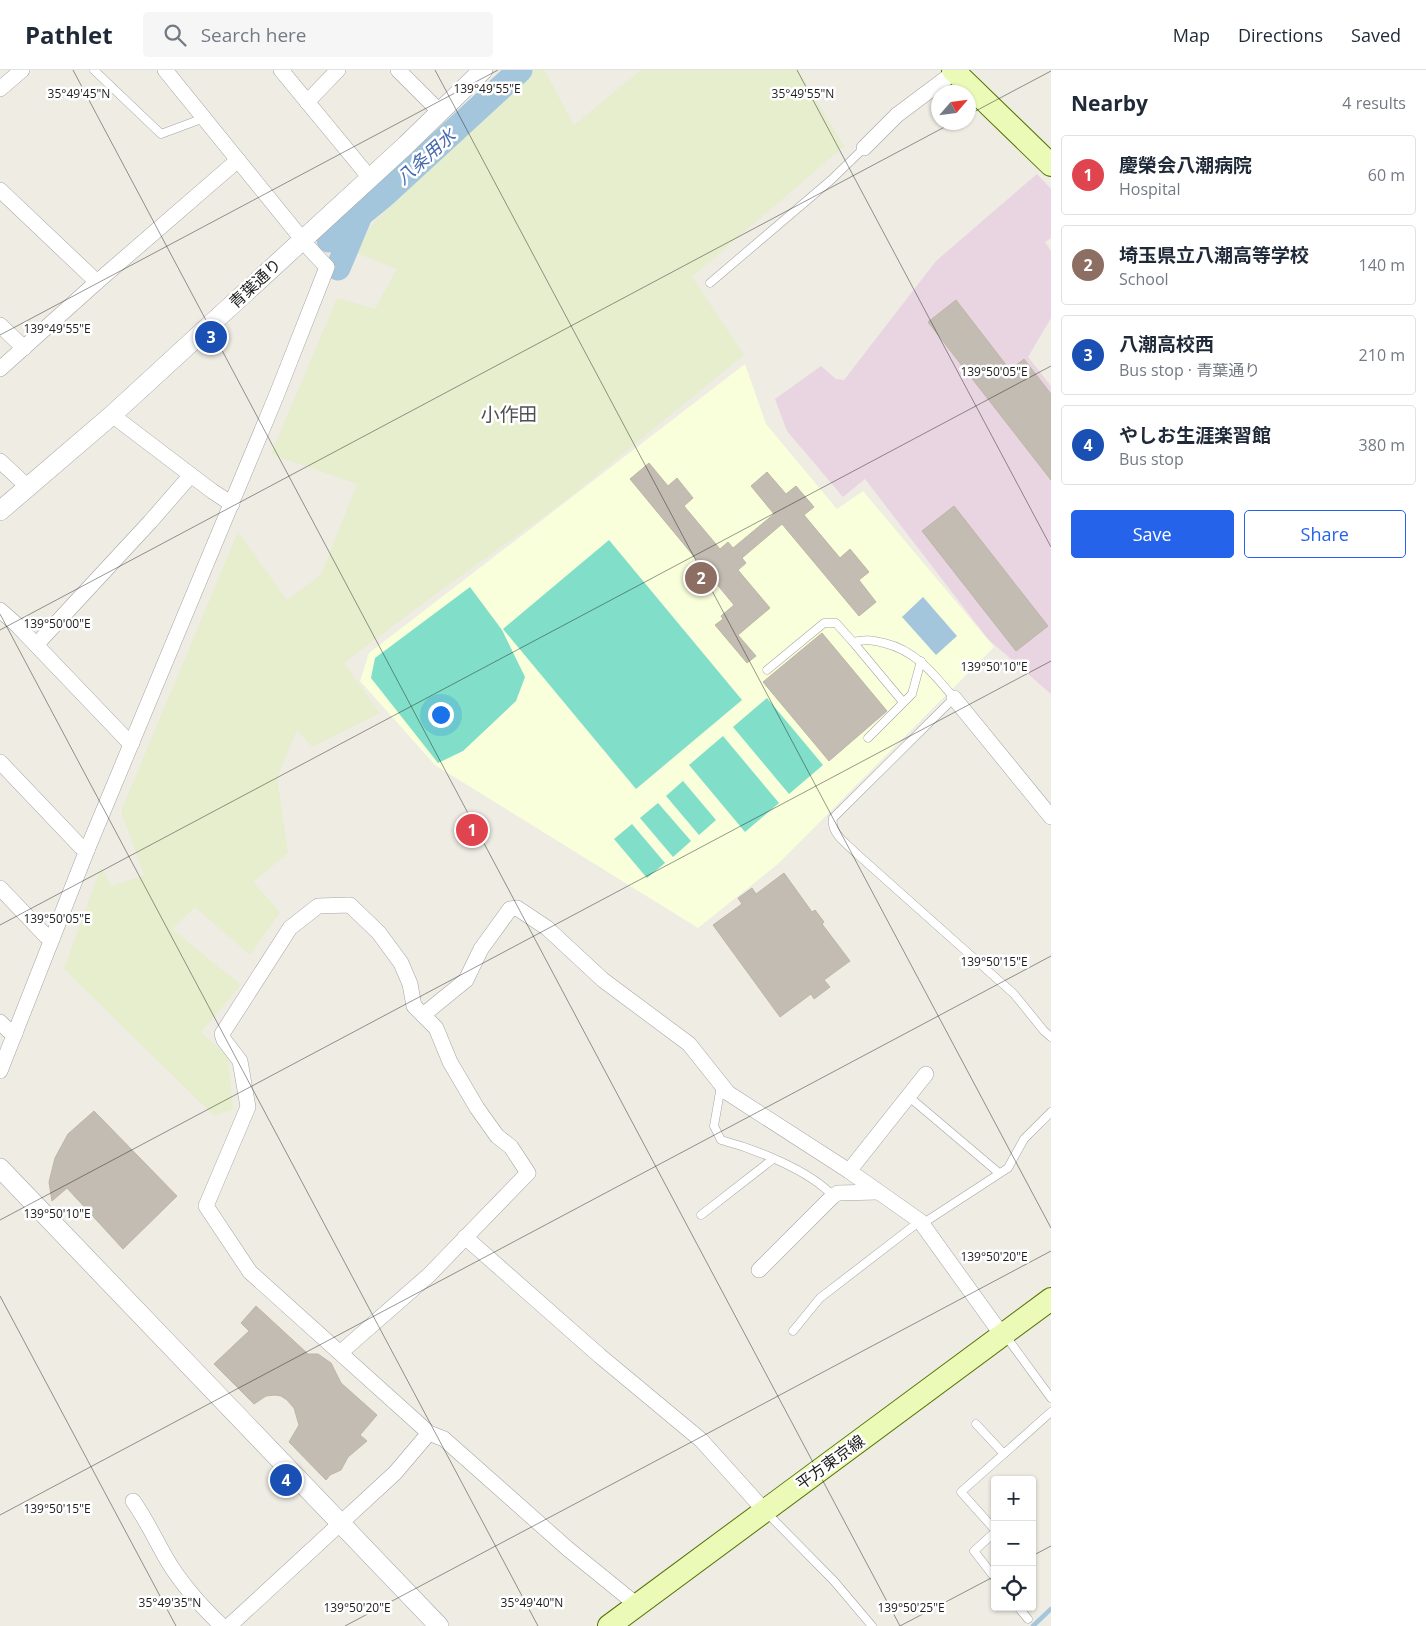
<!DOCTYPE html>
<html lang="en">
<head>
<meta charset="utf-8">
<style>
	body { margin:0; font-family:"Open Sans","Noto Sans JP",sans-serif; background:#f6f6f7; color:#1f2937 }
	.controls { position:absolute; right:15px; bottom:15px; display:grid; overflow:hidden; border-radius:5px; box-shadow:0 1px 4px #0004 }
	.controls button { width:45px; height:45px; display:grid; place-items:center; padding:0; border:0; border-bottom:1px solid #e0e1e3; background:#fff; color:#1f2937; font:25px sans-serif }
	.compass { position:absolute; left:931px; top:15px; width:45px; height:45px; border-radius:50%; background:#fff; box-shadow:0 1px 4px #0004; rotate:62deg }
	.you { position:absolute; left:440px; top:644px; width:18px; height:18px; margin:-12px; border:4px solid #fff; border-radius:50%; background:#1a73e8; box-shadow:0 0 0 8px #1a73e833 }
	.badge { display:grid; place-items:center; width:32px; height:32px; border-radius:50%; background:#2563eb; color:#fff; font-size:16px; font-weight:700 }
	.pin { position:absolute; translate:-50% -50%; border:2px solid #fff; box-shadow:0 1px 5px #0006 }
	.list { margin:0; padding:0; list-style:none }
	h2 { display:flex; justify-content:space-between; align-items:center; height:65px; margin:0; padding:0 20px; font-size:21px }
	h2 small { font-size:16px; font-weight:400; color:#747a83 }
	.list li { display:grid; grid-template-columns:32px 1fr auto; gap:15px; align-items:center; box-sizing:border-box; height:80px; margin:0 10px 10px; padding:0 10px; border:1px solid #e0e1e3; border-radius:5px }
	.list b { display:block; font-size:19px; white-space:nowrap }
	.list p { margin:0; font-size:16px; white-space:nowrap; color:#747a83 }
	.list em { font-size:16px; font-style:normal; color:#747a83 }
	.actions { display:flex; gap:10px; padding:15px 20px }
	.actions a { flex:1; padding:11px 0; border:1px solid #2563eb; border-radius:5px; text-align:center; font-size:18px; color:#2563eb }
	.actions .main { background:#2563eb; color:#fff }
	.icon { flex:none; width:28px; height:28px; fill:none; stroke:currentColor; stroke-width:2; stroke-linecap:round; stroke-linejoin:round }
	.map { position:relative; flex:none; width:1051px; height:1556px; overflow:hidden }
	header { display:flex; align-items:center; gap:30px; box-sizing:border-box; height:70px; padding:0 25px; background:#fff; border-bottom:1px solid #e0e1e3 }
	header strong { font-size:24px }
	nav { display:flex; gap:28px; margin-inline-start:auto; font-size:18px }
	.search { width:350px; height:45px; background:#f6f6f7; display:flex; align-items:center; gap:12px; box-sizing:border-box; padding:0 18px; border-radius:5px; color:#747a83; font-size:19px }
	main { display:flex }
	aside { flex:1; background:#fff }
	.map>svg:first-child { display:block }
	.industrial { fill:#e8d5e1 }
	.education { fill:#f9ffdb }
	.farmland { fill:#e6eece }
	.pitch { fill:#80dec9 }
	.water { fill:#a3c6dd }
	.lines { fill:none; stroke-linecap:round; stroke-linejoin:round }
	.stream { stroke:#a3c6dd; stroke-width:4.5 }
	.river { stroke:#a3c6dd; stroke-width:25 }
	.building { fill:#c3bcb2; stroke:#c0b5a5 }
	.service-casing { stroke:#a4a4a4; stroke-width:9 }
	.minor-casing { stroke:#a4a4a4; stroke-width:16 }
	.tertiary-casing { stroke:#a4a4a4; stroke-width:20 }
	.secondary-casing { stroke:#567404; stroke-width:24 }
	.service { stroke:#fff; stroke-width:8 }
	.minor { stroke:#fff; stroke-width:15 }
	.tertiary { stroke:#fff; stroke-width:19 }
	.secondary { stroke:#ebfab6; stroke-width:22 }
	.ticks { fill:none; stroke:#1d1d1d; stroke-width:1; stroke-opacity:0.45 }
	.labels { text-anchor:middle; stroke-width:5; stroke-linejoin:round; paint-order:stroke }
	.street-label { font-size:16px; fill:#1d1d1d; stroke:#fff }
	.water-label { font-size:18px; font-style:italic; fill:#496bad; stroke:#fff }
	.quarter-label { font-size:19px; fill:#505050; stroke:#fff }
	.ticks-label { font-size:12px; text-anchor:middle; fill:#1d1d1d; stroke:#fff; stroke-width:5; stroke-linejoin:round; paint-order:stroke }
</style>
</head>
<body>
<header>
<strong>Pathlet</strong>
<div class="search"><svg class="icon" aria-label="search" viewBox="0 0 24 24"><circle cx="10" cy="10" r="6"/><path d="M15 15l6 6"/></svg>Search here</div>
<nav><a>Map</a><a>Directions</a><a>Saved</a></nav>
</header>
<main>
<div class="map">
<svg width="1051" height="1556" viewBox="0 0 1051 1556">
	<rect width="100%" height="100%" fill="#eeece3"/>
	<polygon class="industrial" points="1037,104 1051,119 1051,168 1045,172 1051,181 1051,248 1028,287 1051,316 1051,624 988,569 865,409 843,427 787,361 775,329 821,296 836,309 844,310 936,191"/>
	<polygon class="education" points="745,294 766,354 837,439 863,421 994,577 778,794 698,858 435,695 360,611 369,583"/>
	<polygon class="farmland" points="535,0 544,0 574,55 641,0 798,0 844,76 692,207 744,285 566,430 414,540 344,593 380,643 312,677 297,660 277,708 288,783 253,812 280,842 250,885 195,837 172,859 241,915 201,962 228,987 233,1039 214,1046 64,899 101,797 112,816 144,805 121,741 238,462 287,530 321,505 357,414 271,384 337,228 375,239 397,199 357,183 371,155"/>
	<g class="pitch">
		<polygon points="609,470 742,630 636,719 503,559"/>
		<polygon points="470,517 502,560 525,607 516,631 463,681 438,693 371,608 375,588"/>
		<polygon points="767,628 823,695 789,724 733,657"/>
		<polygon points="723,666 779,733 745,762 689,695"/>
		<polygon points="683,711 716,750 699,765 666,726"/>
		<polygon points="658,733 691,771 673,787 640,748"/>
		<polygon points="632,754 665,793 647,808 614,769"/>
	</g>
	<polygon class="water" points="923,527 957,566 936,585 902,547"/>
	<g class="lines">
		<polyline class="stream" points="1033,1556 1051,1539"/>
		<g class="river">
			<polyline points="329,170 383,126 520,0"/>
			<polyline points="338,198 359,148"/>
		</g>
	</g>
	<g class="building">
		<polygon points="956,230 1010,300 1024,289 1051,324 1051,410 928,252"/>
		<polygon points="649,393 668,416 677,408 693,428 684,436 720,479 728,472 733,478 774,444 751,416 767,402 786,424 796,416 814,437 804,445 840,488 850,479 869,502 859,510 876,532 859,546 782,454 742,488 746,493 738,500 770,538 738,565 756,586 747,593 715,555 723,549 721,546 734,535 630,409"/>
		<polygon points="954,436 1048,556 1016,581 922,461"/>
		<polygon points="822,563 887,641 829,691 763,612"/>
		<polygon points="784,803 812,842 815,840 824,852 822,854 850,891 824,910 830,917 814,929 811,924 780,947 713,855 742,834 738,828 752,818 756,824"/>
		<polygon points="94,1041 177,1126 123,1179 67,1118 52,1131 49,1112 55,1088 68,1064"/>
		<polygon points="256,1236 308,1284 318,1284 331,1293 341,1313 377,1345 360,1365 367,1371 348,1387 341,1400 330,1405 326,1410 289,1372 299,1355 294,1338 287,1330 281,1326 275,1325 266,1326 254,1334 214,1294 249,1261 241,1253"/>
	</g>
	<g class="lines">
		<defs>
			<g id="service">
				<polyline points="94,0 161,64 204,48"/>
				<polyline points="710,213 831,110 864,78"/>
				<polyline points="853,572 903,632"/>
				<path d="M 767,600 L 824,553 L 836,553 L 853,572 C 866,569 871,570 884,573 C 915,580 934,604 954,628 L 833,748 C 830,763 847,774 857,784 L 1014,924 L 1044,961 L 1051,967"/>
				<polyline points="868,668 912,624 921,591"/>
				<path d="M 721,1016 L 714,1056 L 721,1070 C 755,1079 809,1100 833,1126"/>
				<polyline points="908,1026 999,1103"/>
				<polyline points="701,1145 773,1089"/>
				<polyline points="922,1154 1008,1098 1024,1069 1051,1042"/>
				<polyline points="793,1261 820,1228 920,1151"/>
				<polyline points="1005,1265 1051,1328"/>
				<polyline points="976,1354 1004,1384"/>
				<polyline points="766,1442 834,1511 872,1556"/>
				<polyline points="995,1460 961,1422 1051,1342"/>
				<polyline points="995,1462 974,1481 995,1508"/>
				<polyline points="1018,1537 1028,1549"/>
			</g>
			<g id="minor">
				<polyline points="281,0 370,108"/>
				<polyline points="398,0 440,42"/>
				<polyline points="0,19 22,0"/>
				<polyline points="307,32 338,0"/>
				<polyline points="864,78 897,45 957,0"/>
				<polyline points="0,120 97,212"/>
				<polyline points="0,255 24,278"/>
				<polyline points="0,299 97,212 238,90"/>
				<polyline points="112,345 212,421 232,434"/>
				<polyline points="0,391 29,418"/>
				<polyline points="0,540 17,555 127,670 132,673"/>
				<polyline points="36,575 150,452 191,405"/>
				<polyline points="954,628 1051,747"/>
				<polyline points="0,692 81,777 87,780"/>
				<polyline points="0,818 46,866 52,869"/>
				<polyline points="423,945 466,910 481,879 510,839 517,838 547,858 603,910 689,974 728,1023 849,1101 920,1151 1002,1265"/>
				<polyline points="0,952 9,961 15,964"/>
				<polyline points="0,1001 87,780 277,324 327,197 310,179 165,0"/>
				<polyline points="849,1101 926,1004"/>
				<polyline points="465,1167 600,1286 701,1370 764,1440"/>
				<polyline points="759,1200 833,1126 838,1123 878,1122"/>
				<polyline points="340,1283 429,1205 528,1103 511,1077 497,1066 477,1038 450,992 436,958 414,936 410,914 401,893 379,863 350,835 318,836 290,858 222,964 224,970 240,991 248,1037 206,1136 250,1202 429,1363 444,1369 568,1479 637,1535"/>
				<path d="M 133,1431 C 146,1449 155,1469 166,1488 C 181,1514 201,1536 222,1556"/>
				<polyline points="229,1556 395,1403 429,1363"/>
			</g>
			<g id="tertiary">
				<polyline points="0,441 112,345 406,75 483,0"/>
				<polyline points="0,1098 439,1556"/>
			</g>
			<g id="secondary">
				<polyline points="953,0 1051,95"/>
				<polyline points="609,1556 1051,1229"/>
			</g>
		</defs>
		<use href="#service" class="service-casing"/>
		<use href="#minor" class="minor-casing"/>
		<use href="#tertiary" class="tertiary-casing"/>
		<use href="#secondary" class="secondary-casing"/>
		<use href="#service" class="service"/>
		<use href="#minor" class="minor"/>
		<use href="#tertiary" class="tertiary"/>
		<use href="#secondary" class="secondary"/>
	</g>
	<path class="ticks" d="M 73,0 L 900,1556M 435,0 L 1051,1158M 797,0 L 1051,477M 968,45 L 1051,1M 0,265 L 498,0M 0,544 L 538,1556M 0,560 L 954,52M 0,855 L 1051,296M 0,1150 L 1051,591M 0,1226 L 176,1556M 0,1445 L 1051,886M 1032,1486 L 1051,1476M 345,1556 L 1051,1181M 900,1556 L 995,1506"/>
	<g class="labels">
		<g class="street-label">
			<text transform="translate(255 213) rotate(-43)" y="6">青葉通り</text>
			<text transform="translate(830 1392) rotate(-36)" y="6">平方東京線</text>
		</g>
		<g class="water-label">
			<text transform="translate(426 87) rotate(-42)" y="6">八条用水</text>
		</g>
		<g class="quarter-label">
			<text x="509" y="351">小作田</text>
		</g>
	</g>
	<g class="ticks-label">
		<text x="487" y="23">139°49'55"E</text>
		<text x="79" y="28">35°49'45"N</text>
		<text x="803" y="28">35°49'55"N</text>
		<text x="57" y="263">139°49'55"E</text>
		<text x="994" y="306">139°50'05"E</text>
		<text x="57" y="558">139°50'00"E</text>
		<text x="994" y="601">139°50'10"E</text>
		<text x="57" y="853">139°50'05"E</text>
		<text x="994" y="896">139°50'15"E</text>
		<text x="57" y="1148">139°50'10"E</text>
		<text x="994" y="1191">139°50'20"E</text>
		<text x="57" y="1443">139°50'15"E</text>
		<text x="170" y="1537">35°49'35"N</text>
		<text x="532" y="1537">35°49'40"N</text>
		<text x="357" y="1542">139°50'20"E</text>
		<text x="911" y="1542">139°50'25"E</text>
	</g>
</svg>
<div class="controls">
<button>+</button>
<button>−</button>
<button><svg class="icon" aria-label="locate" viewBox="0 0 24 24"><circle cx="12" cy="12" r="6"/><path d="M12 2v4M12 18v4M2 12h4M18 12h4"/></svg></button>
</div>
<svg class="compass" viewBox="-18 -18 36 36"><path d="M0-13l5 13h-10z" fill="#e53935"/><path d="M0 13l5-13h-10z" fill="#747a83"/></svg>
<div class="you"></div>
<div class="pin badge" style="left:472px;top:760px;background:#e0444e">1</div>
<div class="pin badge" style="left:701px;top:508px;background:#8d6e63">2</div>
<div class="pin badge" style="left:211px;top:267px;background:#1a4fb4">3</div>
<div class="pin badge" style="left:286px;top:1410px;background:#1a4fb4">4</div>
</div>
<aside>
<h2>Nearby<small>4 results</small></h2>
<ul class="list">
<li><span class="badge" style="background:#e0444e">1</span><div><b>慶榮会八潮病院</b><p>Hospital</p></div><em>60 m</em></li>
<li><span class="badge" style="background:#8d6e63">2</span><div><b>埼玉県立八潮高等学校</b><p>School</p></div><em>140 m</em></li>
<li><span class="badge" style="background:#1a4fb4">3</span><div><b>八潮高校西</b><p>Bus stop · 青葉通り</p></div><em>210 m</em></li>
<li><span class="badge" style="background:#1a4fb4">4</span><div><b>やしお生涯楽習館</b><p>Bus stop</p></div><em>380 m</em></li>
</ul>
<div class="actions"><a class="main">Save</a><a>Share</a></div>
</aside>
</main>
</body>
</html>
